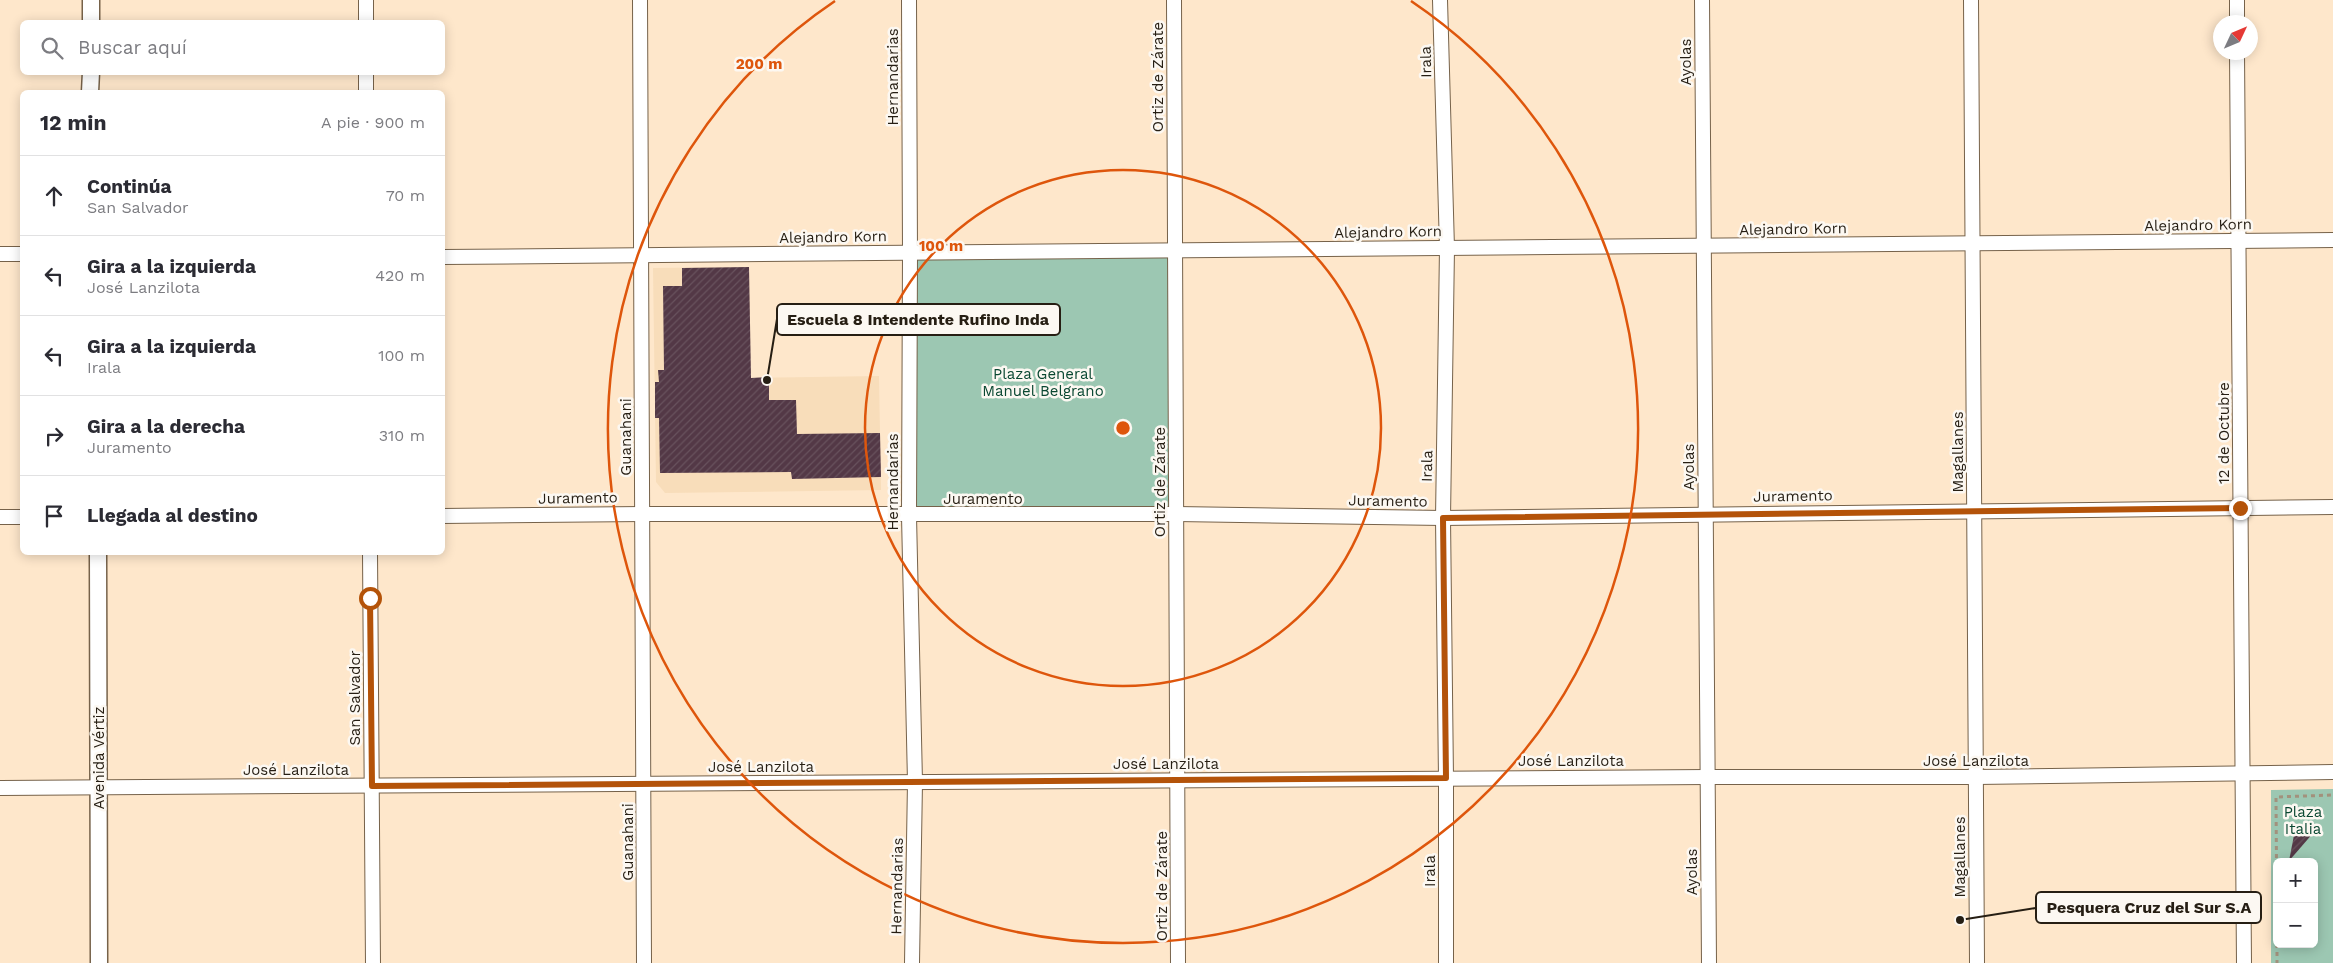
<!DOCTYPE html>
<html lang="es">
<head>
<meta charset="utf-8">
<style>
	body { margin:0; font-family:"Work Sans",sans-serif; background:#f7f7f7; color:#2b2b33 }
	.controls { position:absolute; right:15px; bottom:15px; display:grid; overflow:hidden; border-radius:8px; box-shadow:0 2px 12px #0003 }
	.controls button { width:45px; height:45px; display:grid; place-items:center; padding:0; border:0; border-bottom:1px solid #e1e1e2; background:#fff; color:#2b2b33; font:25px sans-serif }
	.compass { position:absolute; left:2213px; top:15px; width:45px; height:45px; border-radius:50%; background:#fff; box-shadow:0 2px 12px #0003; rotate:46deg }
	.stop { position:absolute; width:15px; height:15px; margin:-11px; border:4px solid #b45309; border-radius:50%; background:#fff }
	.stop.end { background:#b45309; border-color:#fff; box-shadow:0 1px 5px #0008 }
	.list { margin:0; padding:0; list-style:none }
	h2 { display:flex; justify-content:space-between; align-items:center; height:65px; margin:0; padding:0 20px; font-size:21px }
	h2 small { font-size:16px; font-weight:400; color:#7c7c81 }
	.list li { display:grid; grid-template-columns:32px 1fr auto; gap:15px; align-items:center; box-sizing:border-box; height:80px; padding:0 20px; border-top:1px solid #e1e1e2 }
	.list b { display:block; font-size:19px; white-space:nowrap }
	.list p { margin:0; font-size:16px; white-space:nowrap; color:#7c7c81 }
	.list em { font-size:16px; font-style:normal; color:#7c7c81 }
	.icon { flex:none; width:28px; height:28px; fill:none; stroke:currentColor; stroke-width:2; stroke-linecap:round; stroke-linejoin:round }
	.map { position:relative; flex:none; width:2333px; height:963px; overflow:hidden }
	.search { position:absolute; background:#fff; box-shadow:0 2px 12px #0003; left:20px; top:20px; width:425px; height:55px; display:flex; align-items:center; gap:12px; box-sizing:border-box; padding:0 18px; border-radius:8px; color:#7c7c81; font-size:19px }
	.panel { position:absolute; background:#fff; box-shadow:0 2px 12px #0003; left:20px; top:90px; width:425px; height:465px; border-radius:8px }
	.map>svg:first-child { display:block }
	.built { fill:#f8ddba }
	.park { fill:#9cc7b2; fill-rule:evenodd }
	.building { fill:url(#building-hatch) }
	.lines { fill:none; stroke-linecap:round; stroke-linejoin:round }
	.minor-casing { stroke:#76624a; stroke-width:16 }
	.tertiary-casing { stroke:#76624a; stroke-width:19 }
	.path { stroke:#a2917c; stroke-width:3; stroke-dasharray:4 4; stroke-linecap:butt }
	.minor { stroke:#fff; stroke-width:14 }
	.tertiary { stroke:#fff; stroke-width:16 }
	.route { stroke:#b45309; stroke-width:6 }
	.ring { fill:none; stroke:#de560c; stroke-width:2.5 }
	.labels { text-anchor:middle; stroke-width:5; stroke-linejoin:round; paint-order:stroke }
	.street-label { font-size:15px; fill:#261e13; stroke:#fcf8f2 }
	.park-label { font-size:15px; fill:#094731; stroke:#fcf8f2 }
	.centre { fill:#de560c; stroke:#fcf8f2; stroke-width:2.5 }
	.ring-label { font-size:15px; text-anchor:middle; font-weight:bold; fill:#de560c; stroke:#fcf8f2; stroke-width:5; stroke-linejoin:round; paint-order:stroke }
	.leader { fill:none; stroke:#261e13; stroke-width:2 }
	.callout-dot { fill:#261e13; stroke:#fcf8f2; stroke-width:2 }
	.callout { fill:#fcf8f2; stroke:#261e13; stroke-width:2 }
	.callout-label { font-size:16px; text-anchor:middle; font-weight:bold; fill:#261e13 }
</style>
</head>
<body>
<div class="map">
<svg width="2333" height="963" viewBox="0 0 2333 963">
	<defs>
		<pattern id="building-hatch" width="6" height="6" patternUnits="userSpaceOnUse" patternTransform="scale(1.25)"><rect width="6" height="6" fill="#533846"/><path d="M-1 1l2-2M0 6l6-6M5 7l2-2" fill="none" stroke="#68525d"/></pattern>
	</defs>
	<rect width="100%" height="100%" fill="#fee7cb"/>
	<polygon class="built" points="749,267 751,378 879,376 881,490 665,493 656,482 653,268"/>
	<g class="park">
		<polygon points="1175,250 1177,514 909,516 910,253"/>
		<path d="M 2333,789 L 2333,963 L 2271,963 L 2271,790 ZM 2277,862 L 2314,862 L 2314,944 L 2277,944 Z"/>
	</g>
	<g class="building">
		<polygon points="749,267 751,378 769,377 769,400 796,400 797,434 880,433 881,477 792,479 791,472 660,473 659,418 655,418 655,382 659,382 658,370 664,370 663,286 682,286 682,268"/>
		<polygon points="2320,825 2289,861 2295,830"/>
	</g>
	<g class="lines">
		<defs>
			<g id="minor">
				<polyline points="366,0 366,22"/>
				<polyline points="640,0 644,963"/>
				<polyline points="909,0 910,253 909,516 915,782 912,963"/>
				<polyline points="1174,0 1178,963"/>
				<polyline points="1440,0 1447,248 1443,518 1446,779 1446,963"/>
				<polyline points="1702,0 1709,963"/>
				<polyline points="1971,0 1977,963"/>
				<polyline points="2237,0 2237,22"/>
				<polyline points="2237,52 2244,963"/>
				<polyline points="366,72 366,92"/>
				<polyline points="0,254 22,254"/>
				<polyline points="442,257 2333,240"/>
				<polyline points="442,516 643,514 1177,514 1443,518 2333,507"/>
				<polyline points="0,517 22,517"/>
				<polyline points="370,552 373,963"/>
				<polyline points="0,788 1708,777 1976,777 2333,772"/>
			</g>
			<g id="tertiary">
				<polyline points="91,22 91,0"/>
				<polyline points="90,92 91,72"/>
				<polyline points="98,552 99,963"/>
			</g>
		</defs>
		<use href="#minor" class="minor-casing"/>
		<use href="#tertiary" class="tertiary-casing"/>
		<g class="path">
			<polyline points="2277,938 2276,797 2333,795"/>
			<polyline points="2277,944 2277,963"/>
		</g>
		<use href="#minor" class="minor"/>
		<use href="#tertiary" class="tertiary"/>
	</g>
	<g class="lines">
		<polyline class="route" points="370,598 372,786 1446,778 1443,518 2240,508"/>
	</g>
	<g class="ring">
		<circle cx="1123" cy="428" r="258"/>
		<path d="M1411 1A515 515 0 1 1 835 1"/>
	</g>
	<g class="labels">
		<g class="street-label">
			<text transform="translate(1426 62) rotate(-91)" y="5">Irala</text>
			<text transform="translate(1686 62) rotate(-90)" y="5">Ayolas</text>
			<text transform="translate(893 77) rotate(-90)" y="5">Hernandarias</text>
			<text transform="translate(1158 77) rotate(-90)" y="5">Ortiz de Zárate</text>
			<text transform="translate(2198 225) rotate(-1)" y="5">Alejandro Korn</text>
			<text transform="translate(1793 229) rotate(-1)" y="5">Alejandro Korn</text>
			<text transform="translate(1388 232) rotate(-1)" y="5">Alejandro Korn</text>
			<text transform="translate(833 237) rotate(-1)" y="5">Alejandro Korn</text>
			<text transform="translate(2224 433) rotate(-90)" y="5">12 de Octubre</text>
			<text transform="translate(626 437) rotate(-90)" y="5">Guanahani</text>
			<text transform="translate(1958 452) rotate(-90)" y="5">Magallanes</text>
			<text transform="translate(1427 466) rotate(-89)" y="5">Irala</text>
			<text transform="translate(1689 467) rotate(-90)" y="5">Ayolas</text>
			<text transform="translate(893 482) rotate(-90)" y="5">Hernandarias</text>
			<text transform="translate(1160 482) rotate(-90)" y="5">Ortiz de Zárate</text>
			<text transform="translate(1793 496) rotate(-1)" y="5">Juramento</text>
			<text transform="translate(578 498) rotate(-1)" y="5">Juramento</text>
			<text x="983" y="504">Juramento</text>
			<text transform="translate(1388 501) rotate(1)" y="5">Juramento</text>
			<text transform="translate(355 698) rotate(-90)" y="5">San Salvador</text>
			<text transform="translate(99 758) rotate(-90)" y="5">Avenida Vértiz</text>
			<text x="1571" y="766">José Lanzilota</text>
			<text x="1976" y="766">José Lanzilota</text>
			<text x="1166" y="769">José Lanzilota</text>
			<text x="761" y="772">José Lanzilota</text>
			<text x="296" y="775">José Lanzilota</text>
			<text transform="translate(628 842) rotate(-90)" y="5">Guanahani</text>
			<text transform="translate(1960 857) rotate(-90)" y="5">Magallanes</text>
			<text transform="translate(1430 871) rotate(-90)" y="5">Irala</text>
			<text transform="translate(1692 872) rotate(-90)" y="5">Ayolas</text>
			<text transform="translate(897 886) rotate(-89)" y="5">Hernandarias</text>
			<text transform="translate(1162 886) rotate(-90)" y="5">Ortiz de Zárate</text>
		</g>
		<g class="park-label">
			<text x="1043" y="379">Plaza General<tspan x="1043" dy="17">Manuel Belgrano</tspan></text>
			<text x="2303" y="817">Plaza<tspan x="2303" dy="17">Italia</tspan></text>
		</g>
	</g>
	<circle cx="1123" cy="428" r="8" class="centre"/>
	<g class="ring-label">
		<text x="759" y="69">200 m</text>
		<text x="941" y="251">100 m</text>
	</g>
	<path class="leader" d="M767 380L777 319M1960 920L2036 908"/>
	<g class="callout-dot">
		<circle cx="767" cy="380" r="5"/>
		<circle cx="1960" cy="920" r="5"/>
	</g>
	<g class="callout">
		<rect x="777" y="304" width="283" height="31" rx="5"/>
		<rect x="2036" y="892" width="225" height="31" rx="5"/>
	</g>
	<g class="callout-label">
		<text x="918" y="325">Escuela 8 Intendente Rufino Inda</text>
		<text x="2149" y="913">Pesquera Cruz del Sur S.A</text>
	</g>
</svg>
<div class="controls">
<button>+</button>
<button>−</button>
</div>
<svg class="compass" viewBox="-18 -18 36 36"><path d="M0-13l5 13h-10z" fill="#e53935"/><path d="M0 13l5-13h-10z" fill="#7c7c81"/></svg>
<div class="stop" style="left:370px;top:598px"></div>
<div class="stop end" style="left:2240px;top:508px"></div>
<div class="search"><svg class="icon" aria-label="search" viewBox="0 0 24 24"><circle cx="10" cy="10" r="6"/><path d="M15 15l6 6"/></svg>Buscar aquí</div>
<section class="panel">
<h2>12 min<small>A pie · 900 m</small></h2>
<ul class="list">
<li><svg class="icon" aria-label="ahead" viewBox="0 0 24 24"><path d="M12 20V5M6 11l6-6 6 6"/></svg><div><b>Continúa</b><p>San Salvador</p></div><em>70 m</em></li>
<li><svg class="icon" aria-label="left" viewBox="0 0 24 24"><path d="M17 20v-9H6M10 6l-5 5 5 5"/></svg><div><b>Gira a la izquierda</b><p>José Lanzilota</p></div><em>420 m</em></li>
<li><svg class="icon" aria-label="left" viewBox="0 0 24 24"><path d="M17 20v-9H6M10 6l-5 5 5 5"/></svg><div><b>Gira a la izquierda</b><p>Irala</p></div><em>100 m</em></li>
<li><svg class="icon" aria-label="right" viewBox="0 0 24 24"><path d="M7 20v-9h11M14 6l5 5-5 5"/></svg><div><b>Gira a la derecha</b><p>Juramento</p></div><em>310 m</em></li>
<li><svg class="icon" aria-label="arrive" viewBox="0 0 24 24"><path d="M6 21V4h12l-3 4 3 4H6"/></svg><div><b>Llegada al destino</b></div></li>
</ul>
</section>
</div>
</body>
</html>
